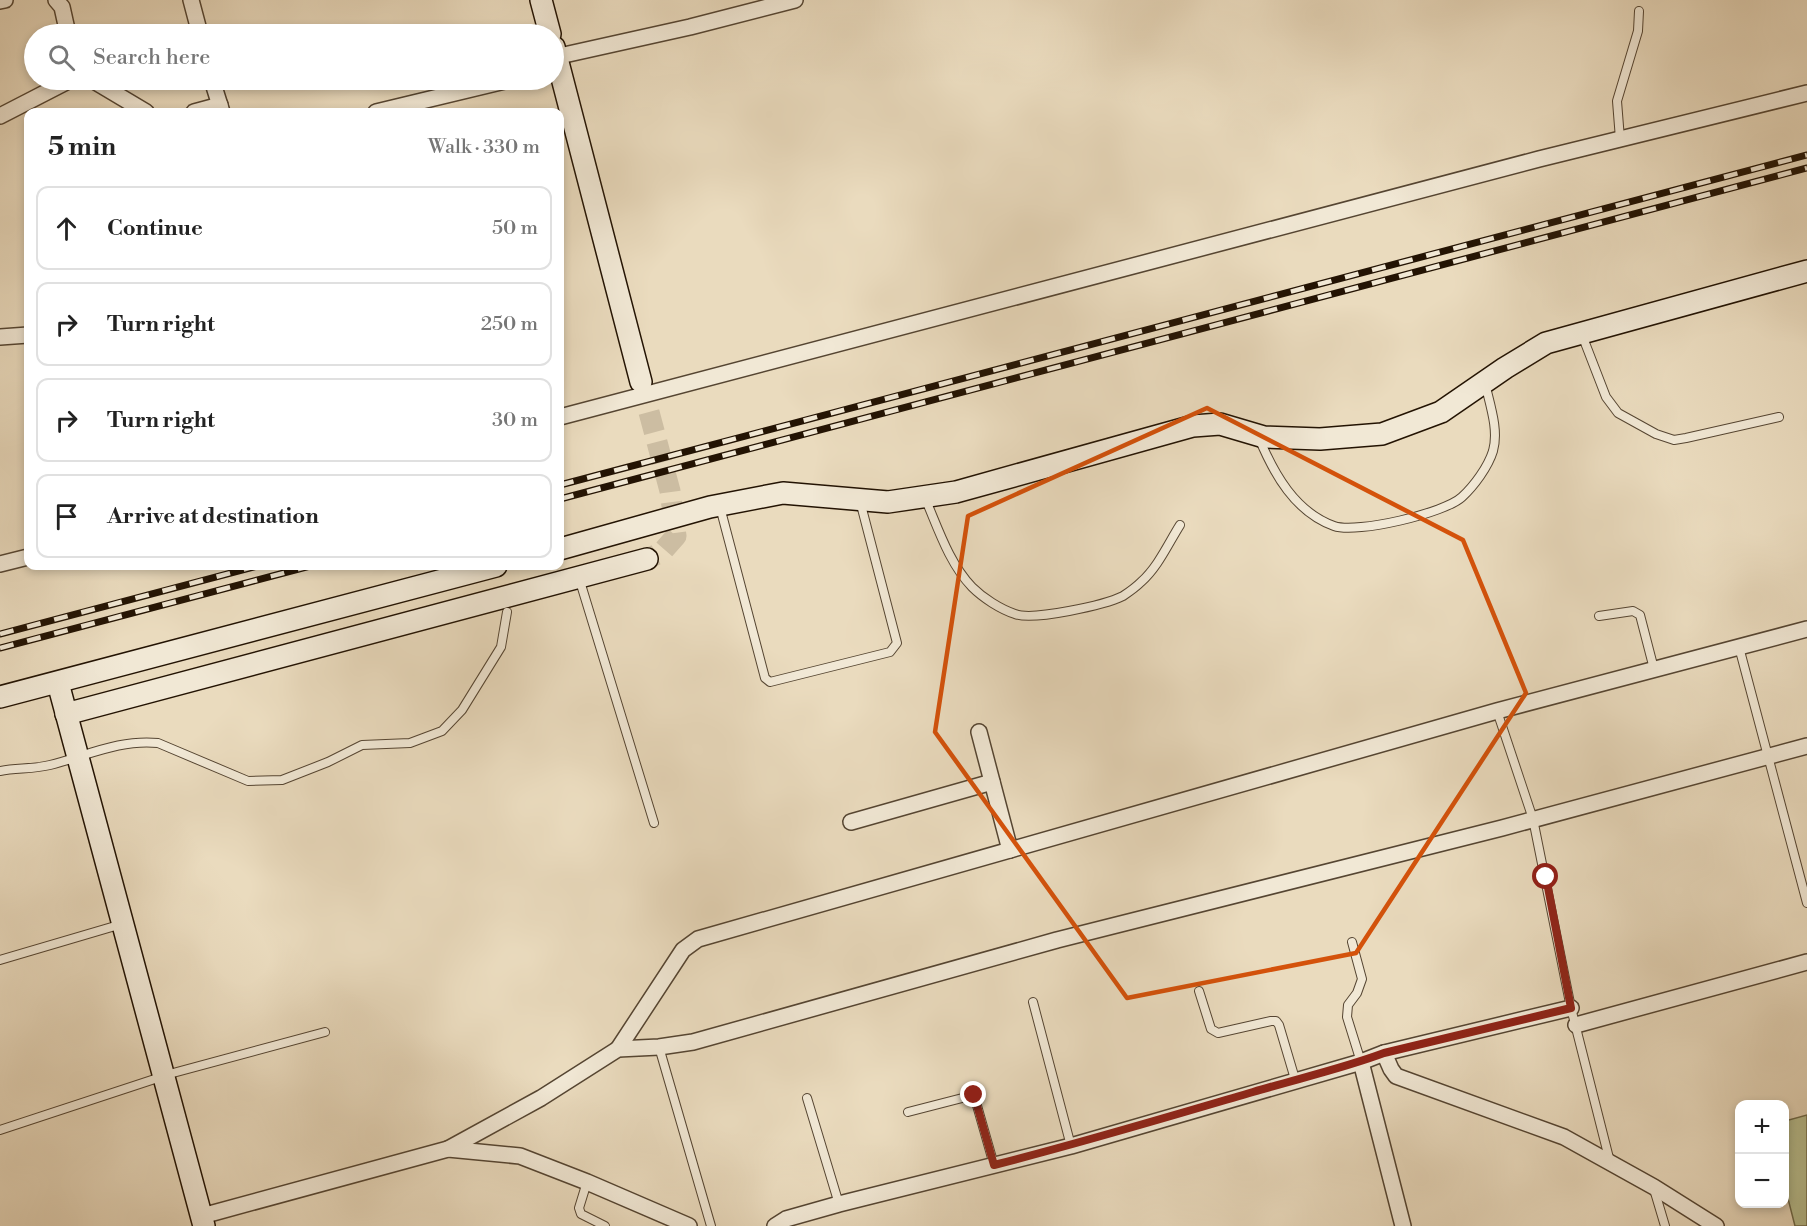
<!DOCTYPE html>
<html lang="en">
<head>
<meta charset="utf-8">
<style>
	body { margin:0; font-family:"Libre Bodoni",serif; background:#f2f2f2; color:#222 }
	.controls { position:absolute; right:18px; bottom:18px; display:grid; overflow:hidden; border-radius:12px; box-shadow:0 3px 9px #0003 }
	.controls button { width:54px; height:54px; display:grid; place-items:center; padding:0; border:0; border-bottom:2px solid #e0e0e0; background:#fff; color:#222; font:30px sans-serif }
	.stop { position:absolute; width:18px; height:18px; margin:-14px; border:4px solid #8f2418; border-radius:50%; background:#fff }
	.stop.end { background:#8f2418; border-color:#fff; box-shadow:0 2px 6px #0008 }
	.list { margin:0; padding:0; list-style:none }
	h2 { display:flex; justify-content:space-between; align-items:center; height:78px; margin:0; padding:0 24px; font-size:26px }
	h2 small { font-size:20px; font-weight:400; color:#767676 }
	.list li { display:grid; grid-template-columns:39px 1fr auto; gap:18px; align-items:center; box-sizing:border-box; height:84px; margin:0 12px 12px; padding:0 12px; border:2px solid #e0e0e0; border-radius:12px }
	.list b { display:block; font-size:22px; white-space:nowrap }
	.list em { font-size:20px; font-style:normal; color:#767676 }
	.icon { flex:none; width:33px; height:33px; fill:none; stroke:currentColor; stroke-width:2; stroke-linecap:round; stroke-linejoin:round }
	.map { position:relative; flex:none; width:1807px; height:1226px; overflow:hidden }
	.search { position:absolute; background:#fff; box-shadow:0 3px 9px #0003; left:24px; top:24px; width:540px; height:66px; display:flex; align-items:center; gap:15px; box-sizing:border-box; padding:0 21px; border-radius:33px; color:#767676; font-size:22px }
	.panel { position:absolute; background:#fff; box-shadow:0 3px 9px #0003; left:24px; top:108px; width:540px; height:462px; border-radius:12px }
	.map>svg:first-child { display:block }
	.green { fill:#b8c091; stroke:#6e6a4a; stroke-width:1.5 }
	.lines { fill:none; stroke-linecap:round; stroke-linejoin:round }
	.secondary-tunnel { stroke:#ccbda2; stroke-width:21; stroke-dasharray:21 10; stroke-linecap:butt }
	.lane-casing { stroke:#554532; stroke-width:10 }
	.street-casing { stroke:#554532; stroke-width:18 }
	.secondary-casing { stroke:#231303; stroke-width:24 }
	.lane { stroke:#f1e8d5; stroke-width:8 }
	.street { stroke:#f1e8d5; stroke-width:15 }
	.secondary { stroke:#f1e8d5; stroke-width:21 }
	.rail-casing { stroke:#231303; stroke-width:7 }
	.rail { stroke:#f1e8d5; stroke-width:4.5; stroke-dasharray:14; stroke-linecap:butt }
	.route { stroke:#8f2418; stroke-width:8 }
	.marked { fill:none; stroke:#d4520b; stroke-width:4.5; stroke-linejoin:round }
</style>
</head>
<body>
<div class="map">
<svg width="1807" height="1226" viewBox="0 0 1807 1226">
	<rect width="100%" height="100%" fill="#eadbbe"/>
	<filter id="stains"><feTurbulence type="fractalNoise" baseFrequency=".00333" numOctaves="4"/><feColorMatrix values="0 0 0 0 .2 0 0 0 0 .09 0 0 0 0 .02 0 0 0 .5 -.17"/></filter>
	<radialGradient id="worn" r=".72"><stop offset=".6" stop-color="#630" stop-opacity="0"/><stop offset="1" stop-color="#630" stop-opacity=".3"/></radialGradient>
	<polygon class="green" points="1807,1115 1807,1226 1795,1226 1785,1187 1785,1121"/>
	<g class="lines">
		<polyline class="secondary-tunnel" points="641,382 670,491 676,536 662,552 647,559"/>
		<defs>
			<g id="lane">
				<polyline points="1620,139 1617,101 1638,31 1639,11"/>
				<polyline points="1582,335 1606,397 1618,413 1656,434 1674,440 1686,438 1779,417"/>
				<path d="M 1259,438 C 1274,474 1295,512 1334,526 C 1357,534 1445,513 1462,497 C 1474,486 1488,467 1493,451 C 1499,430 1490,405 1485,383"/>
				<path d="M 925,498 C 938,528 949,563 972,587 C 983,598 1000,609 1015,614 C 1033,621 1105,605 1123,596 C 1129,592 1136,587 1141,582 C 1158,567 1168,544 1180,525"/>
				<polyline points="720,507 765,678 770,682 890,652 897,643 860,501"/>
				<polyline points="579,578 654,823"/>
				<polyline points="1599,616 1633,611 1640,615 1654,669"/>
				<polyline points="1739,647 1807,903"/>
				<polyline points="1497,711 1533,819 1571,1008 1610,1162"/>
				<path d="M 0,771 C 17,768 34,769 50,765 C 86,756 120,739 158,743 L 248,781 L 282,780 L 328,762 L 362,745 L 410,743 L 442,731 L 462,710 L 501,647 L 507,612"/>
				<polyline points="1352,942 1362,979 1357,993 1348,1005 1347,1017 1361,1062"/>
				<polyline points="0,960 122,924"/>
				<polyline points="1199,991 1211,1029 1218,1033 1271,1021 1276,1021 1279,1025 1295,1079"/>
				<polyline points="1033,1002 1071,1146"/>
				<polyline points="659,1047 711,1226"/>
				<polyline points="807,1098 839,1204"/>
				<polyline points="908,1112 974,1095 994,1165"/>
				<polyline points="0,1130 173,1073 325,1032"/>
				<polyline points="587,1182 579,1208 581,1214 605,1226"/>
				<polyline points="1654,1189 1665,1226"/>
			</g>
			<g id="street">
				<polyline points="56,0 62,7 68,34"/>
				<polyline points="191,0 200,34"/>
				<polyline points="0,1 5,0"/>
				<polyline points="555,57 690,27 795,0"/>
				<polyline points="88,80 94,81 146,112"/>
				<polyline points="212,80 222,112"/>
				<polyline points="194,112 220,105"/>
				<polyline points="376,112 509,80"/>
				<polyline points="0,116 70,80"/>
				<polyline points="0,337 28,335"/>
				<polyline points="560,417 1539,159 1807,93"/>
				<polyline points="0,564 28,557"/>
				<polyline points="979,732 1010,850"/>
				<polyline points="851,822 992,782"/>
				<polyline points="1576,1025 1807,962"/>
				<polyline points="618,1049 683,950 698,939 1497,711 1807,629"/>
				<polyline points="1384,1053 1391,1069 1396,1076 1564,1137 1654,1187 1716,1226"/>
				<polyline points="1361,1062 1403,1226"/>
				<polyline points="448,1149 541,1098 618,1049 659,1047 693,1042 1057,940 1502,828 1807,746"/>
				<polyline points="202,1216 448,1149 520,1156 587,1182 689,1226"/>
				<polyline points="775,1226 786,1219 839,1204 1071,1146 1361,1062 1384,1053 1571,1008"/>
			</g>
			<g id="secondary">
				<polyline points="541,0 550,34"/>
				<polyline points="554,47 641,382"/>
				<polyline points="560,549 710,507 783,493 888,502 956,492 1193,426 1220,424 1264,437 1320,439 1382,434 1441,412 1505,368 1546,343 1807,271"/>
				<polyline points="58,683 204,1226"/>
				<polyline points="0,697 496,566"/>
				<polyline points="66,714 647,559"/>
			</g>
		</defs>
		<use href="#lane" class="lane-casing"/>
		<use href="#street" class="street-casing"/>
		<use href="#secondary" class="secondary-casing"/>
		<use href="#lane" class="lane"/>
		<use href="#street" class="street"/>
		<use href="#secondary" class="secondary"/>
		<defs>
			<g id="rail">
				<polyline points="560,485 1807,155"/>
				<polyline points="560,499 1807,168"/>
				<polyline points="0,634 257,566"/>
				<polyline points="0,648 310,566"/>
			</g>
		</defs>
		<use href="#rail" class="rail-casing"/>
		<use href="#rail" class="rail"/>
	</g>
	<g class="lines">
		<path class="route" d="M 974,1095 L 994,1165 C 1081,1143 1167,1117 1253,1092 C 1296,1079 1341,1069 1384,1053 L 1571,1008 L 1546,877"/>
	</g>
	<path class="marked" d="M 1207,408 L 1463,540 L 1526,693 L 1356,953 L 1127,998 L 935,732 L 968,516 Z"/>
	<rect width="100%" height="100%" filter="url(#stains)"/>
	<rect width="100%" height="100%" fill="url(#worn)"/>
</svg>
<div class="controls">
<button>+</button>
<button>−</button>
</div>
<div class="stop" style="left:1546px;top:877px"></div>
<div class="stop end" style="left:974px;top:1095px"></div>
<div class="search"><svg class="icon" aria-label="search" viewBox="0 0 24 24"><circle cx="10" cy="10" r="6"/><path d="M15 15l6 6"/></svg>Search here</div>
<section class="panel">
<h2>5 min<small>Walk · 330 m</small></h2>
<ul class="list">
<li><svg class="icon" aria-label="ahead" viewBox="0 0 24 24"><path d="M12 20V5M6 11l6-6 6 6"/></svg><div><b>Continue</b></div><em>50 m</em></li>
<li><svg class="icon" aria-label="right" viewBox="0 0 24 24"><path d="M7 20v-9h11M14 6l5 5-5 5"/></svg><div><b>Turn right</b></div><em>250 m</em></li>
<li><svg class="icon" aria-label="right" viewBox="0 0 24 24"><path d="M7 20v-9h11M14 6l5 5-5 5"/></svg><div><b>Turn right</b></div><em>30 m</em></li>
<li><svg class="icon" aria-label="arrive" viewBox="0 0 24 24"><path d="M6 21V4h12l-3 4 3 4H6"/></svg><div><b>Arrive at destination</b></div></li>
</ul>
</section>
</div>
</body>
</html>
